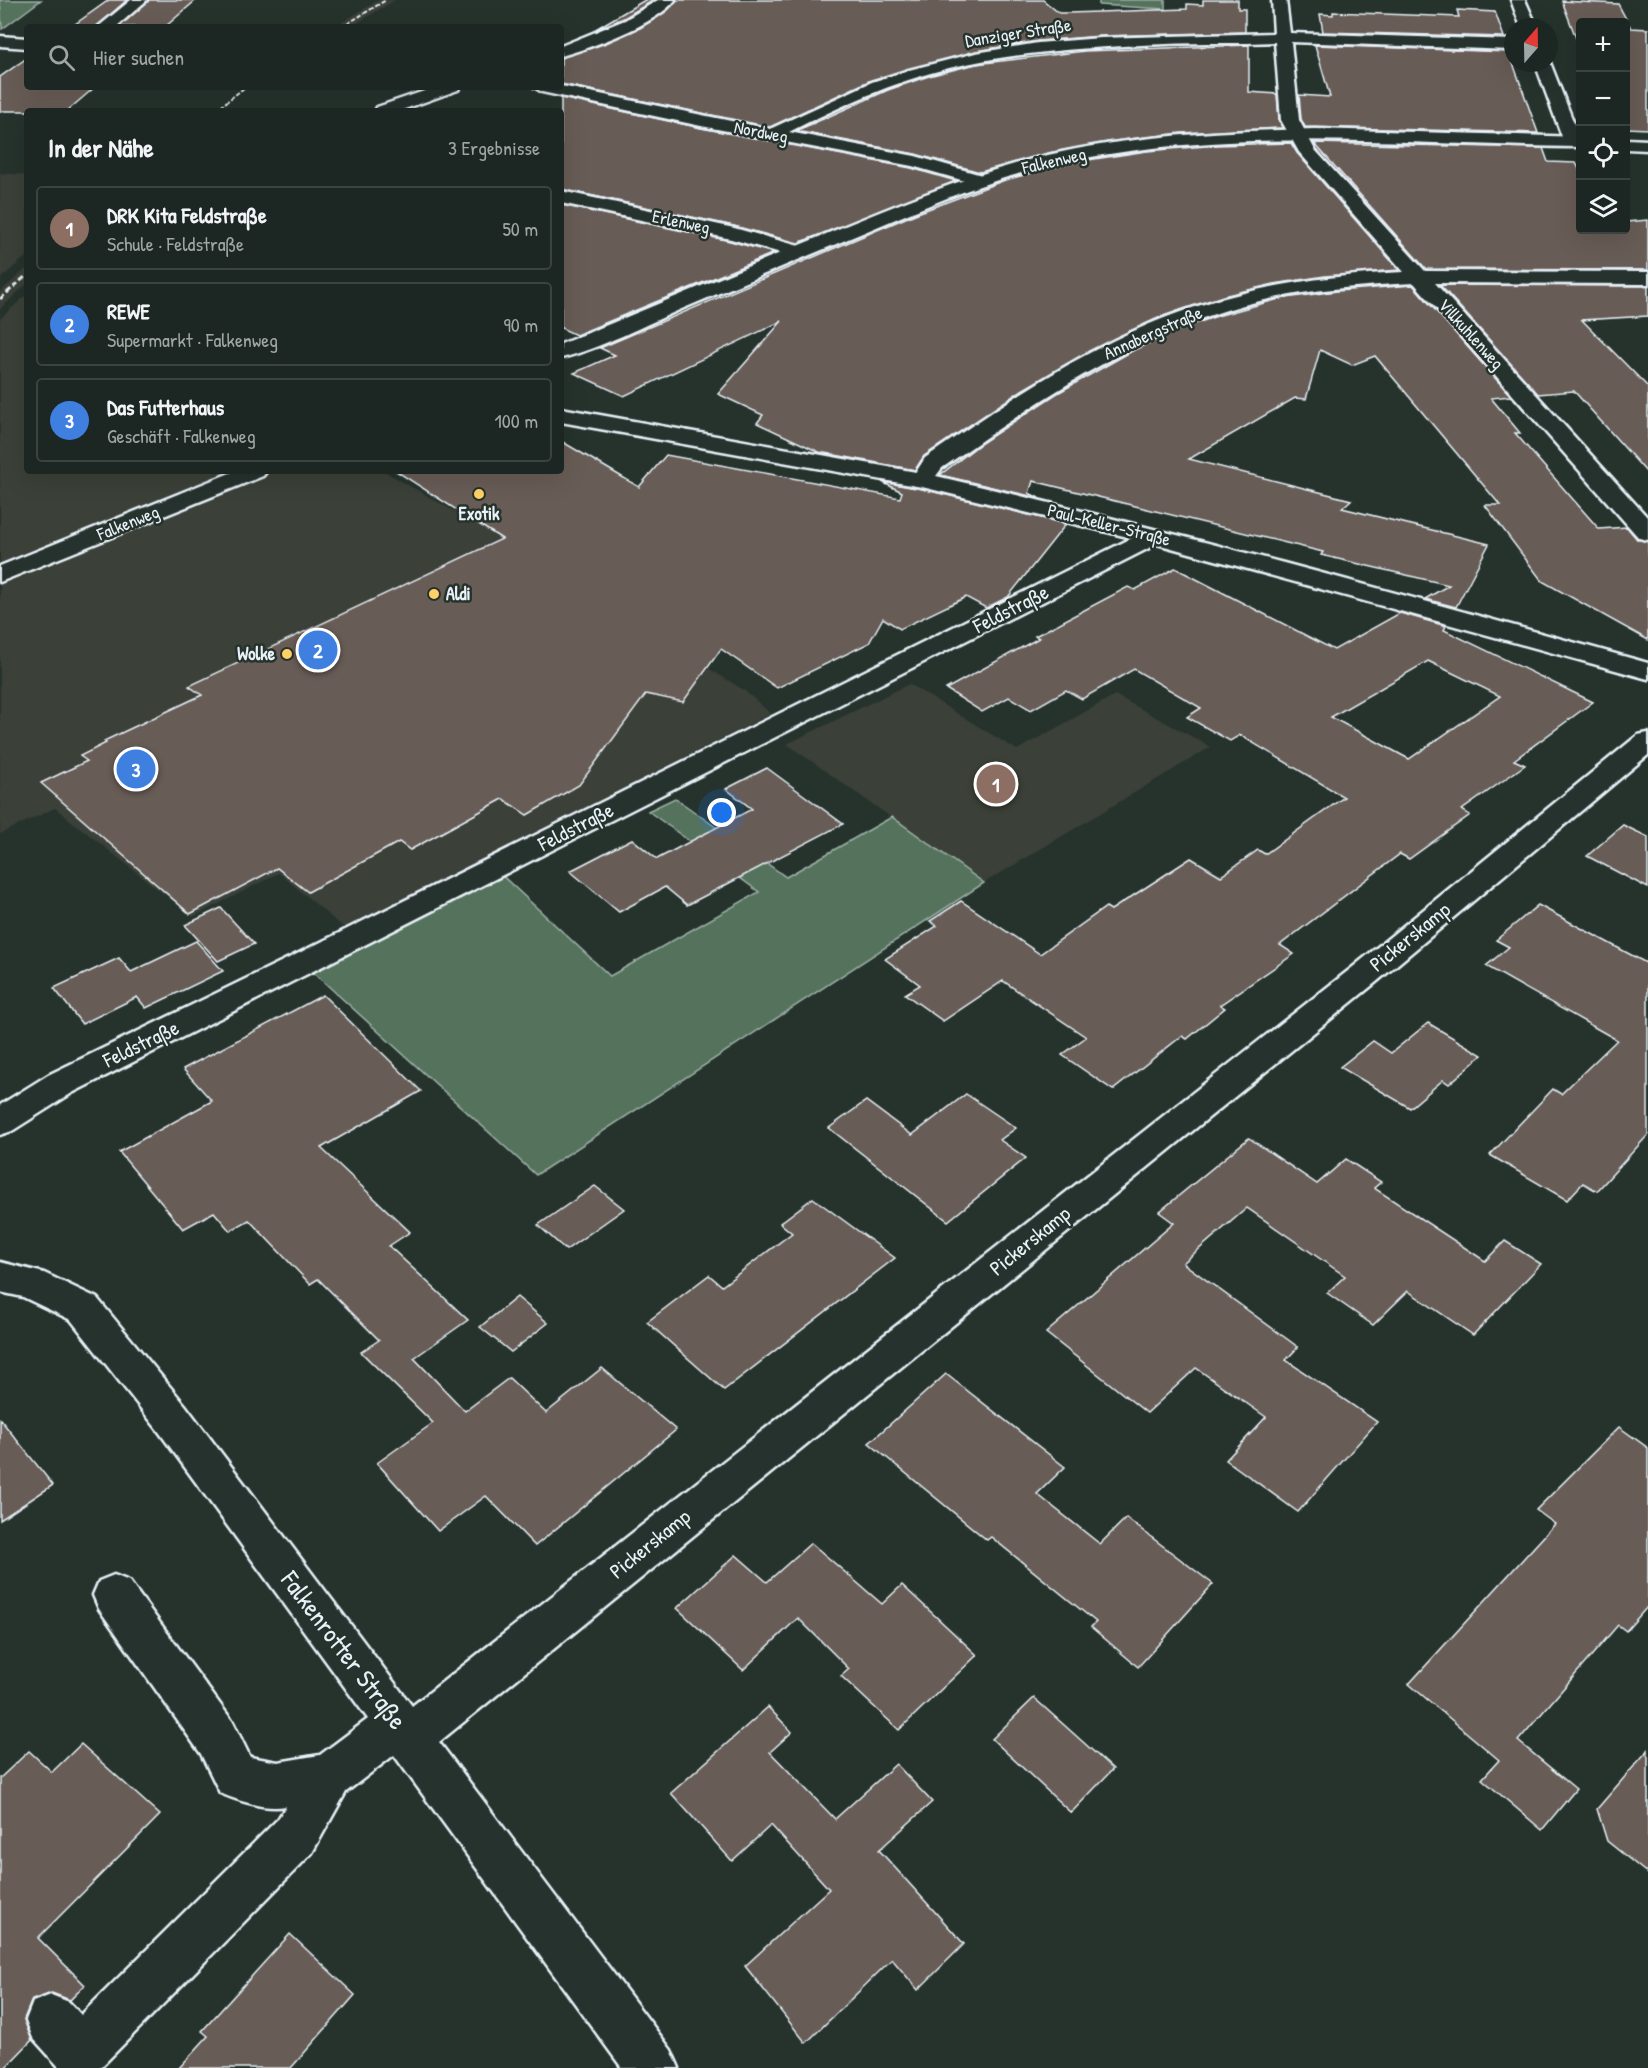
<!DOCTYPE html>
<html lang="de">
<head>
<meta charset="utf-8">
<style>
	body { margin:0; font-family:"Patrick Hand",sans-serif; background:#252e2a; color:#f1f3f6 }
	.controls { position:absolute; right:18px; top:18px; display:grid; overflow:hidden; border-radius:6px; box-shadow:0 6px 24px #0002 }
	.controls button { width:54px; height:54px; display:grid; place-items:center; padding:0; border:0; border-bottom:2px solid #3a4340; background:#1c2622; color:#f1f3f6; font:30px sans-serif }
	.compass { position:absolute; left:1504px; top:18px; width:54px; height:54px; border-radius:50%; background:#1c2622; box-shadow:0 6px 24px #0002; rotate:20deg }
	.you { position:absolute; left:722px; top:813px; width:21px; height:21px; margin:-15px; border:4px solid #fff; border-radius:50%; background:#1a73e8; box-shadow:0 0 0 9px #1a73e833 }
	.badge { display:grid; place-items:center; width:39px; height:39px; border-radius:50%; background:#ffd166; color:#fff; font-size:20px; font-weight:700 }
	.pin { position:absolute; translate:-50% -50%; border:3px solid #fff; box-shadow:0 2px 6px #0006 }
	.list { margin:0; padding:0; list-style:none }
	h2 { display:flex; justify-content:space-between; align-items:center; height:78px; margin:0; padding:0 24px; font-size:26px }
	h2 small { font-size:20px; font-weight:400; color:#a0a5a5 }
	.list li { display:grid; grid-template-columns:39px 1fr auto; gap:18px; align-items:center; box-sizing:border-box; height:84px; margin:0 12px 12px; padding:0 12px; border:2px solid #3a4340; border-radius:6px }
	.list b { display:block; font-size:22px; white-space:nowrap }
	.list p { margin:0; font-size:20px; white-space:nowrap; color:#a0a5a5 }
	.list em { font-size:20px; font-style:normal; color:#a0a5a5 }
	.icon { flex:none; width:33px; height:33px; fill:none; stroke:currentColor; stroke-width:2; stroke-linecap:round; stroke-linejoin:round }
	.map { position:relative; flex:none; width:1648px; height:2068px; overflow:hidden }
	.search { position:absolute; background:#1c2622; box-shadow:0 6px 24px #0002; left:24px; top:24px; width:540px; height:66px; display:flex; align-items:center; gap:15px; box-sizing:border-box; padding:0 21px; border-radius:6px; color:#a0a5a5; font-size:22px }
	.panel { position:absolute; background:#1c2622; box-shadow:0 6px 24px #0002; left:24px; top:108px; width:540px; height:366px; border-radius:6px }
	.map>svg:first-child { display:block }
	.built { fill:#3a3f39 }
	.green { fill:#54735b; stroke:#9eb2aa; stroke-width:1.5 }
	.building { fill:#685c56; stroke:#e8f1f8; stroke-width:1.5; fill-rule:evenodd }
	.lines { fill:none; stroke-linecap:round; stroke-linejoin:round }
	.minor-casing { stroke:#e8f1f8; stroke-width:5 }
	.major-casing { stroke:#e8f1f8; stroke-width:5 }
	.minor { fill:#26332d; fill-rule:evenodd }
	.major { fill:#26332d; fill-rule:evenodd }
	.rail-far1 { stroke:#e8f1f8; stroke-width:2; stroke-dasharray:4.5 2; stroke-linecap:butt }
	.rail { stroke:#e8f1f8; stroke-width:3; stroke-dasharray:6 3; stroke-linecap:butt }
	.poi-dot { fill:#ffd166; stroke:#26332d; stroke-width:2 }
	.labels { text-anchor:middle; stroke-width:5; stroke-linejoin:round; paint-order:stroke }
	.far-street-label { font-size:18px; fill:#e8f1f8; stroke:#26332d }
	.far-poi-label { font-size:18px; font-weight:bold; fill:#e8f1f8; stroke:#26332d }
	.street-label { font-size:21px; fill:#e8f1f8; stroke:#26332d }
	.near-street-label { font-size:26px; fill:#e8f1f8; stroke:#26332d }
</style>
</head>
<body>
<div class="map">
<svg width="1648" height="2068" viewBox="0 0 1648 2068">
	<rect width="100%" height="100%" fill="#26332d"/>
	<filter id="ink" filterUnits="userSpaceOnUse"><feTurbulence type="fractalNoise" baseFrequency=".0167" numOctaves="2"/><feDisplacementMap in="SourceGraphic" scale="12" xChannelSelector="R" yChannelSelector="G"/><feConvolveMatrix kernelMatrix="1 2 1 2 8 2 1 2 1" color-interpolation-filters="sRGB"/></filter>
	<g filter="url(#ink)">
		<g class="built">
			<polygon points="379,0 395,0 351,27 334,27"/>
			<polygon points="0,173 27,175 27,256 0,279"/>
			<polygon points="27,268 27,284 0,309 0,292"/>
			<polygon points="27,294 27,471 384,471 499,537 745,691 771,714 345,929 279,873 193,917 55,808 0,834 0,319"/>
			<polygon points="909,684 1017,750 1115,695 1211,747 984,883 787,744"/>
		</g>
		<g class="green">
			<polygon points="0,0 41,0 2,29"/>
			<polygon points="1099,0 1165,0 1165,9 1099,5"/>
			<polygon points="675,798 786,877 892,817 984,883 536,1175 304,964 494,868 610,976 759,892 648,811"/>
		</g>
		<g class="building">
			<polygon points="109,0 127,0 96,27 71,27"/>
			<polygon points="149,0 196,0 165,27 119,27"/>
			<polygon points="645,0 654,0 624,18 594,30"/>
			<polygon points="677,0 1043,0 1059,13 1069,13 1187,9 1187,4 1203,5 1203,0 1238,0 1238,9 1245,9 1245,32 1101,36 1038,41 976,51 871,80 770,127 561,84 561,58 606,43 640,28 667,11"/>
			<polygon points="1562,1 1618,4 1631,28 1648,29 1648,129 1626,128 1626,22 1581,22 1581,51"/>
			<polygon points="1457,10 1495,12 1504,37 1323,32 1320,14 1333,15 1333,12 1459,17"/>
			<polygon points="1249,45 1249,92 1277,94 1279,120 1283,128 1181,133 1114,141 1048,153 980,172 915,154 796,131 888,90 929,76 976,64 1085,51"/>
			<polygon points="1315,45 1509,52 1538,133 1305,127 1301,119 1299,95 1330,97"/>
			<polygon points="27,58 27,87 95,87 67,111 0,111 0,77"/>
			<polygon points="561,98 701,128 911,168 956,181 798,243 734,226 561,189"/>
			<polygon points="1291,143 1297,153 1399,270 1325,276 1274,284 1223,296 1160,317 1089,351 1022,390 924,456 915,470 819,452 757,423 763,415 718,394 782,321 624,396 574,373 615,355 600,348 915,214 1005,180 1075,162 1147,151 1218,145"/>
			<polygon points="1314,143 1543,148 1548,162 1576,163 1581,173 1581,230 1626,230 1626,222 1648,220 1648,270 1426,269"/>
			<polygon points="561,205 730,241 774,253 576,335 561,328"/>
			<polygon points="1413,285 1511,396 1491,398 1520,433 1515,433 1599,529 1627,527 1637,539 1648,542 1648,640 1542,581 1485,505 1500,505 1375,356 1352,365 1320,350 1306,399 1295,398 1189,459 1351,500 1342,508 1489,544 1456,607 1425,599 1449,585 1321,555 1323,552 1033,481 1029,493 1039,498 940,475 980,444 1056,394 1134,350 1175,331 1217,316 1279,299 1337,291"/>
			<polygon points="1440,285 1648,286 1648,316 1582,320 1648,387 1648,474 1574,391 1538,394"/>
			<polygon points="561,441 639,487 666,455 900,498 902,492 882,482 922,489 1066,524 1008,597 986,608 966,597 900,629 883,618 869,643 777,688 721,649 683,702 646,694 579,785 527,815 503,799 410,850 399,842 308,892 277,868 190,914 41,783 87,761 80,756 106,743 104,741 202,695 189,686 502,539 396,471 561,471"/>
			<path d="M 1175,568 L 1334,650 L 1400,613 L 1446,626 L 1444,630 L 1593,702 L 1514,760 L 1525,765 L 1462,810 L 1470,815 L 1409,859 L 1400,854 L 1280,945 L 1294,954 L 1220,1005 L 1225,1008 L 1187,1039 L 1182,1036 L 1113,1090 L 1062,1055 L 1086,1037 L 1003,981 L 943,1021 L 905,994 L 920,985 L 885,959 L 937,926 L 930,921 L 961,901 L 1040,954 L 1106,907 L 1111,910 L 1191,858 L 1221,876 L 1258,850 L 1265,854 L 1344,797 L 1240,735 L 1230,741 L 1187,717 L 1201,708 L 1134,669 L 1082,699 L 1066,690 L 1031,710 L 1009,697 L 982,712 L 946,689 L 1039,638 L 1035,636 L 1128,587 L 1135,590 ZM 1428,661 L 1500,696 L 1409,759 L 1331,717 Z"/>
			<polygon points="767,768 843,824 687,905 665,887 619,912 570,871 632,839 657,859 752,809 726,789"/>
			<polygon points="1623,825 1648,837 1648,888 1587,856"/>
			<polygon points="1538,905 1648,964 1648,1135 1597,1191 1583,1183 1567,1200 1490,1155 1553,1089 1561,1094 1617,1040 1486,966 1509,947 1496,940"/>
			<polygon points="221,908 254,944 218,961 185,925"/>
			<polygon points="196,941 223,971 146,1008 137,997 82,1024 54,988 119,958 131,972"/>
			<polygon points="323,995 421,1091 321,1148 410,1232 389,1246 468,1320 414,1358 465,1411 509,1378 546,1413 602,1368 676,1430 535,1546 486,1496 438,1531 377,1463 433,1423 361,1352 379,1340 318,1279 310,1284 249,1220 230,1231 214,1212 183,1229 119,1152 212,1101 183,1069"/>
			<polygon points="1428,1023 1482,1055 1449,1084 1443,1080 1410,1108 1340,1067 1373,1041 1391,1053"/>
			<polygon points="966,1094 1016,1128 1000,1140 1026,1158 948,1221 829,1128 866,1101 912,1135"/>
			<polygon points="1249,1138 1317,1184 1346,1159 1381,1182 1374,1188 1485,1261 1505,1241 1541,1264 1473,1335 1408,1291 1373,1325 1327,1293 1345,1276 1247,1208 1183,1263 1298,1347 1286,1360 1377,1422 1298,1512 1226,1460 1266,1417 1196,1368 1147,1413 1046,1333 1174,1223 1159,1212"/>
			<polygon points="595,1186 624,1209 566,1250 538,1225"/>
			<polygon points="813,1198 895,1258 724,1390 647,1322 709,1275 722,1286 792,1233 780,1223"/>
			<polygon points="517,1297 548,1323 511,1352 480,1327"/>
			<polygon points="946,1374 1065,1467 1037,1494 1100,1544 1126,1518 1213,1584 1138,1667 1091,1627 1096,1622 991,1537 987,1540 869,1443"/>
			<polygon points="0,1419 53,1485 0,1520"/>
			<polygon points="1619,1427 1648,1448 1648,1606 1626,1631 1618,1625 1518,1741 1576,1789 1542,1830 1482,1779 1499,1760 1409,1684 1555,1524 1536,1510"/>
			<polygon points="811,1543 882,1604 902,1585 977,1655 899,1730 841,1676 849,1669 798,1618 743,1670 677,1608 736,1555 767,1582"/>
			<polygon points="1034,1698 1113,1769 1071,1813 992,1739"/>
			<polygon points="768,1707 792,1732 770,1752 835,1819 896,1764 932,1802 879,1850 964,1944 918,1990 892,1959 806,2043 745,1966 829,1889 771,1825 732,1861 671,1793"/>
			<polygon points="81,1744 160,1815 38,1938 85,1985 70,2000 52,1993 32,2000 24,2019 32,2040 5,2068 0,2068 0,1778 29,1751 52,1772"/>
			<polygon points="1648,1750 1648,1874 1607,1841 1597,1809"/>
			<polygon points="290,1934 355,1995 291,2068 179,2068 208,2036 202,2031"/>
		</g>
		<g class="lines">
			<defs>
				<g id="minor">
					<polygon points="131,0 147,0 116,27 98,27"/>
					<path d="M 658,0 L 675,0 C 657,24 590,48 561,56 L 561,46 L 625,20 Z"/>
					<path d="M 1272,0 L 1286,0 L 1290,33 L 1513,40 L 1513,50 L 1291,42 L 1299,120 L 1315,150 L 1425,271 L 1648,272 L 1648,284 L 1435,283 L 1648,518 L 1648,540 L 1639,538 L 1414,283 C 1363,286 1310,289 1260,301 C 1141,329 1041,399 942,468 L 936,476 C 1175,531 1411,597 1648,663 L 1648,679 L 1157,544 L 72,1093 L 12,1131 L 0,1135 L 0,1105 L 48,1075 L 293,956 L 1132,538 L 922,487 L 561,422 L 561,408 L 916,472 L 925,458 C 1011,399 1098,338 1198,306 C 1265,284 1334,275 1404,272 L 1299,152 L 1281,120 L 1275,42 C 1239,44 1202,42 1166,44 C 1094,47 1020,51 949,68 C 893,82 840,106 789,132 L 915,156 L 985,176 L 988,180 L 985,184 L 979,185 L 912,166 L 701,126 L 542,92 L 534,87 L 561,86 L 770,129 L 872,82 L 909,70 L 976,53 L 1038,43 L 1101,38 L 1274,33 Z"/>
					<polygon points="1511,0 1525,0 1537,27 1521,27"/>
					<polygon points="0,36 27,38 27,48 0,46"/>
					<polygon points="1549,60 1580,139 1579,146 1567,146 1564,142 1535,63 1549,63"/>
					<polygon points="436,87 460,87 458,90 399,111 375,111 377,107"/>
					<polygon points="561,191 734,228 806,248 809,252 806,256 799,258 731,239 561,203"/>
					<path d="M 1648,733 L 1648,755 L 1375,983 L 439,1742 L 671,2050 L 679,2068 L 622,2068 L 394,1755 L 346,1792 L 312,1853 L 100,2068 L 60,2068 L 33,2038 L 26,2020 L 33,2002 L 51,1995 L 69,2002 L 81,2015 L 278,1819 L 286,1806 C 265,1810 239,1801 220,1793 L 201,1754 L 99,1609 L 93,1595 L 99,1581 L 114,1575 L 129,1581 L 233,1722 L 250,1757 L 278,1762 L 320,1755 L 368,1719 L 157,1429 L 71,1320 L 23,1297 L 0,1292 L 0,1262 L 44,1273 L 97,1298 L 185,1405 L 412,1706 L 1353,967 L 1638,735 Z"/>
				</g>
				<g id="major">
					<path d="M 1315,129 L 1580,137 L 1580,147 C 1388,145 1192,121 1004,178 C 955,193 908,214 860,234 C 802,258 743,283 684,308 C 647,324 599,349 561,358 L 561,344 C 649,308 737,271 826,234 C 899,204 971,174 1048,155 C 1135,135 1226,131 1315,129 Z"/>
					<polygon points="1626,139 1648,140 1648,150 1626,149"/>
					<polygon points="235,471 267,471 263,476 0,582 0,566"/>
				</g>
			</defs>
			<use href="#minor" class="minor-casing"/>
			<use href="#major" class="major-casing"/>
			<use href="#minor" class="minor"/>
			<use href="#major" class="major"/>
			<g class="rail-far1">
				<polyline points="342,27 386,0"/>
				<polyline points="215,111 245,87"/>
			</g>
			<polyline class="rail" points="0,299 27,275"/>
		</g>
	</g>
	<g class="poi-dot">
		<circle cx="479" cy="494" r="6"/>
		<circle cx="434" cy="594" r="6"/>
		<circle cx="287" cy="654" r="6"/>
	</g>
	<g class="labels">
		<g class="far-street-label">
			<text transform="translate(1018 33) rotate(-9)" y="6">Danziger Straße</text>
			<text transform="translate(761 132) rotate(11)" y="6">Nordweg</text>
			<text transform="translate(1054 161) rotate(-13)" y="6">Falkenweg</text>
			<text transform="translate(681 222) rotate(12)" y="6">Erlenweg</text>
			<text transform="translate(1153 333) rotate(-24)" y="6">Annabergstraße</text>
			<text transform="translate(1471 334) rotate(48)" y="6">Villkuhlenweg</text>
			<text transform="translate(128 523) rotate(-22)" y="6">Falkenweg</text>
			<text transform="translate(1109 525) rotate(14)" y="6">Paul-Keller-Straße</text>
		</g>
		<g class="far-poi-label">
			<text x="479" y="520">Exotik</text>
			<text x="446" y="600" text-anchor="start">Aldi</text>
			<text x="275" y="660" text-anchor="end">Wolke</text>
		</g>
		<g class="street-label">
			<text transform="translate(1011 609) rotate(-27)" y="7">Feldstraße</text>
			<text transform="translate(576 827) rotate(-27)" y="7">Feldstraße</text>
			<text transform="translate(1410 937) rotate(-39)" y="7">Pickerskamp</text>
			<text transform="translate(141 1044) rotate(-26)" y="7">Feldstraße</text>
			<text transform="translate(1030 1241) rotate(-39)" y="7">Pickerskamp</text>
			<text transform="translate(650 1544) rotate(-39)" y="7">Pickerskamp</text>
		</g>
		<g class="near-street-label">
			<text transform="translate(344 1650) rotate(53)" y="9">Falkenrotter Straße</text>
		</g>
	</g>
</svg>
<div class="controls">
<button>+</button>
<button>−</button>
<button><svg class="icon" aria-label="locate" viewBox="0 0 24 24"><circle cx="12" cy="12" r="6"/><path d="M12 2v4M12 18v4M2 12h4M18 12h4"/></svg></button>
<button><svg class="icon" aria-label="layers" viewBox="0 0 24 24"><path d="M12 4l9 5-9 5-9-5zM3 14l9 5 9-5"/></svg></button>
</div>
<svg class="compass" viewBox="-18 -18 36 36"><path d="M0-13l5 13h-10z" fill="#e53935"/><path d="M0 13l5-13h-10z" fill="#a0a5a5"/></svg>
<div class="you"></div>
<div class="pin badge" style="left:996px;top:784px;background:#8d6e63">1</div>
<div class="pin badge" style="left:318px;top:650px;background:#3f7fe0">2</div>
<div class="pin badge" style="left:136px;top:769px;background:#3f7fe0">3</div>
<div class="search"><svg class="icon" aria-label="search" viewBox="0 0 24 24"><circle cx="10" cy="10" r="6"/><path d="M15 15l6 6"/></svg>Hier suchen</div>
<section class="panel">
<h2>In der Nähe<small>3 Ergebnisse</small></h2>
<ul class="list">
<li><span class="badge" style="background:#8d6e63">1</span><div><b>DRK Kita Feldstraße</b><p>Schule · Feldstraße</p></div><em>50 m</em></li>
<li><span class="badge" style="background:#3f7fe0">2</span><div><b>REWE</b><p>Supermarkt · Falkenweg</p></div><em>90 m</em></li>
<li><span class="badge" style="background:#3f7fe0">3</span><div><b>Das Futterhaus</b><p>Geschäft · Falkenweg</p></div><em>100 m</em></li>
</ul>
</section>
</div>
</body>
</html>
